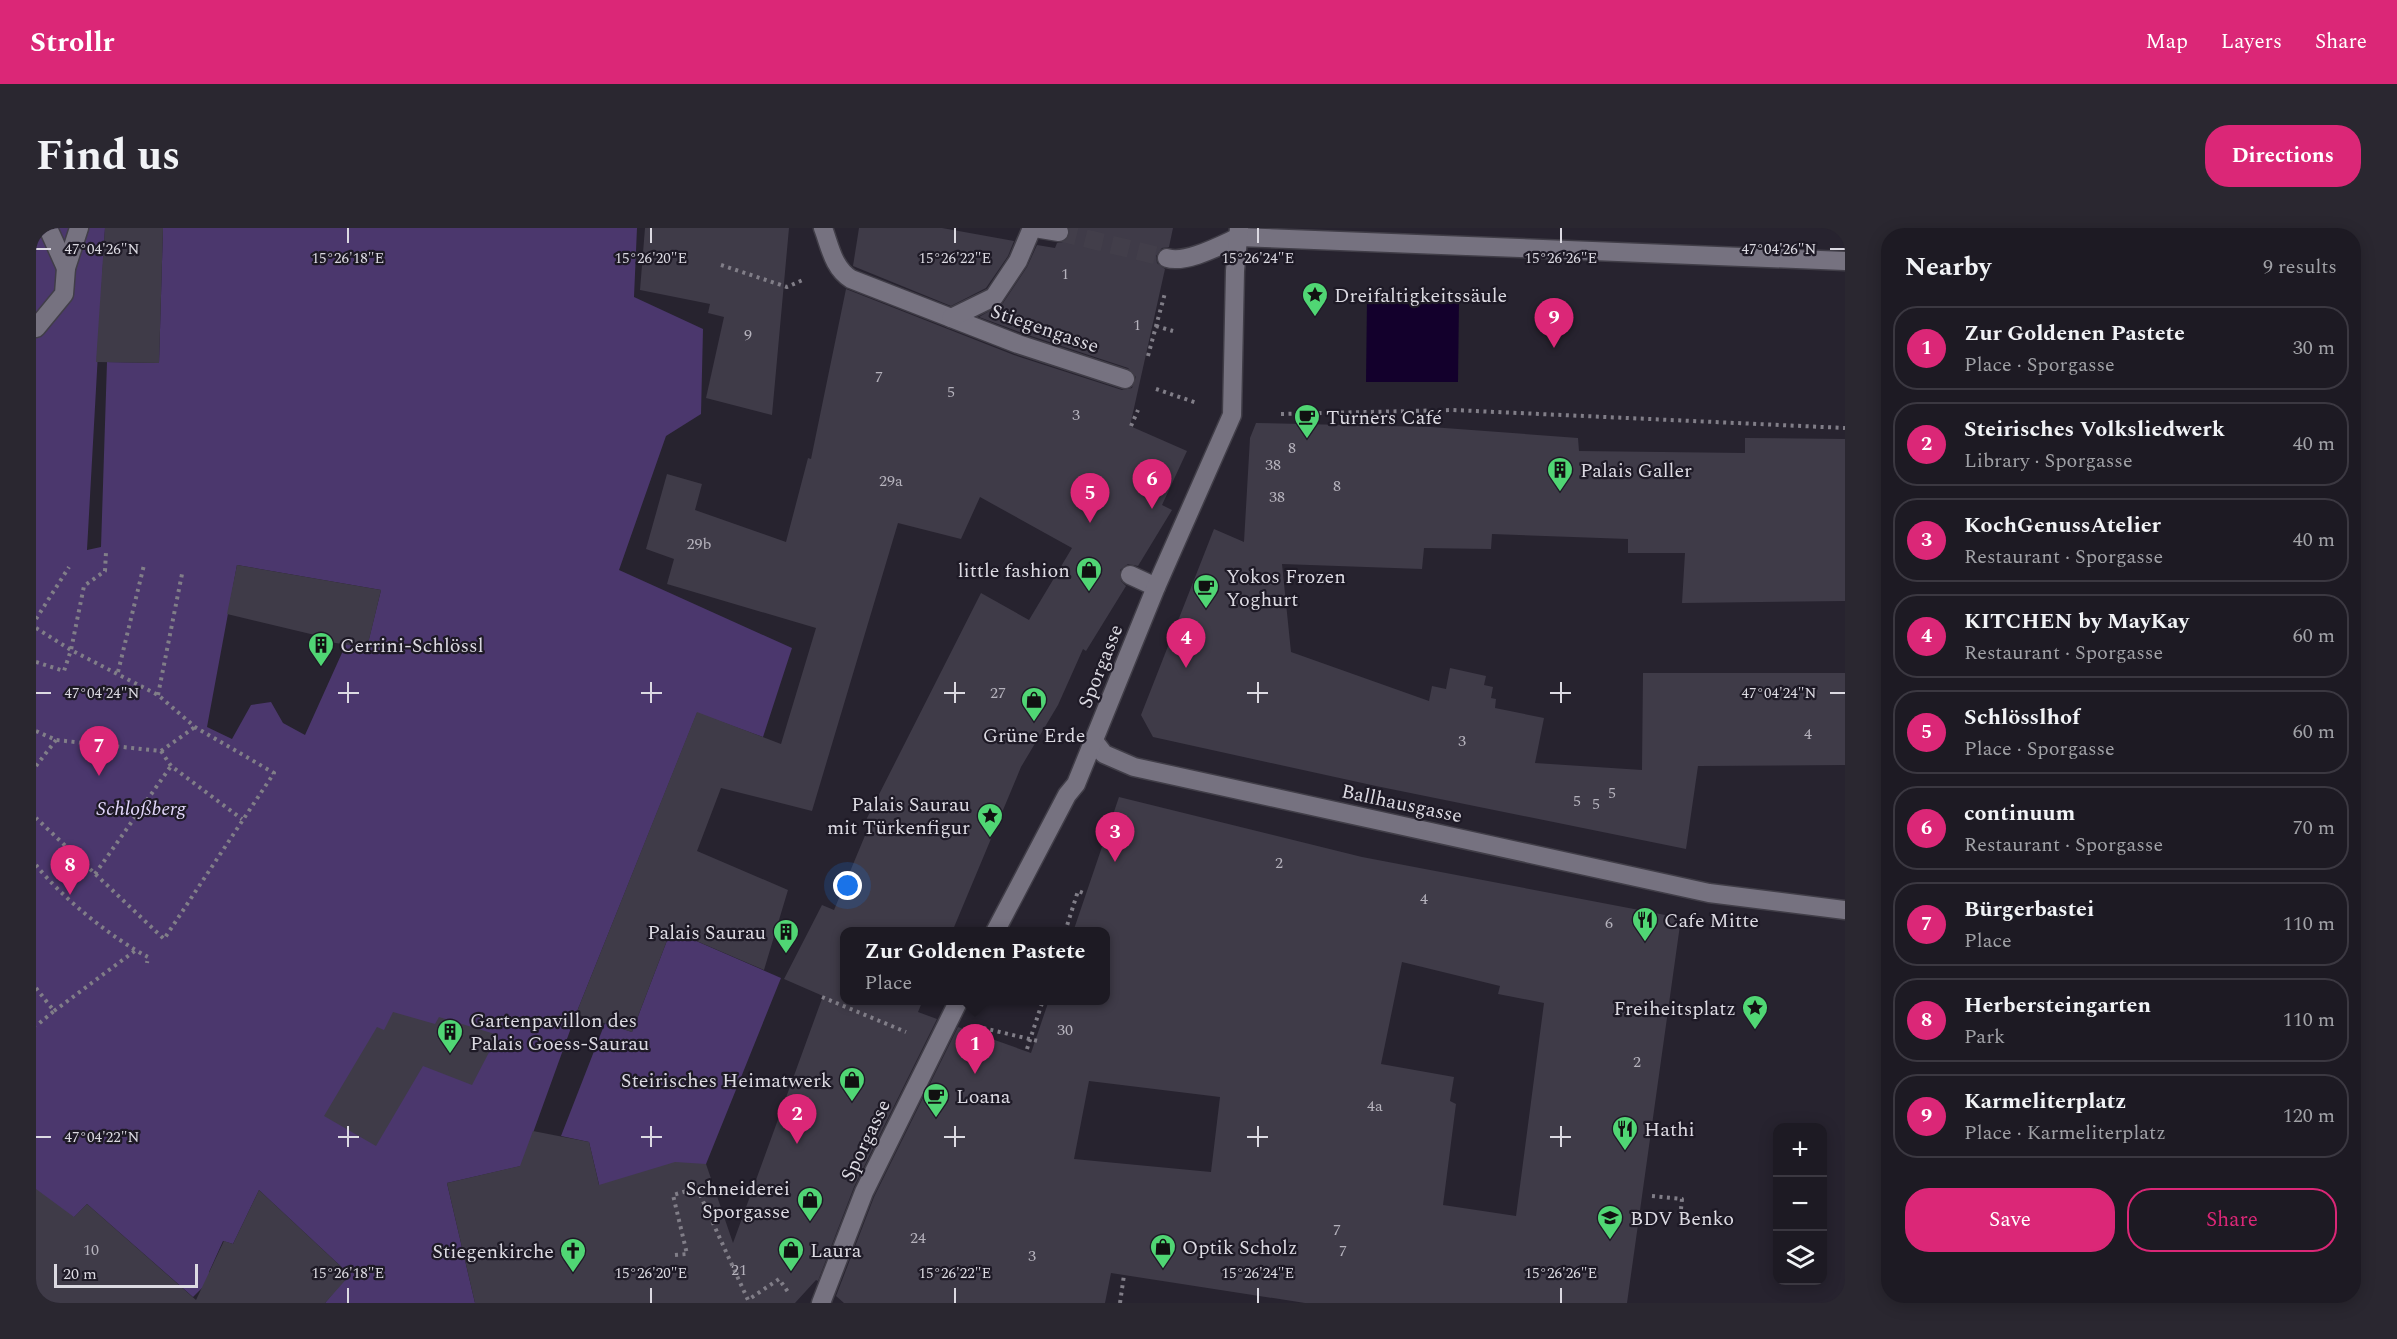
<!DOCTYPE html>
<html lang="en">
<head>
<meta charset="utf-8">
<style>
	body { margin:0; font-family:Spectral,serif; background:#2a2730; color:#f1f3f6 }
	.controls { position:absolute; right:18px; bottom:18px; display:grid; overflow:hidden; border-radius:12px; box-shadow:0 3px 15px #0003 }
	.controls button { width:54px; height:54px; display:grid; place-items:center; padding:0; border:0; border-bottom:2px solid #3b3841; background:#1d1a23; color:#f1f3f6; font:30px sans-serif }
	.scale { position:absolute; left:18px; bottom:15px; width:144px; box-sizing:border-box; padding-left:6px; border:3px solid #dcdae2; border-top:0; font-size:16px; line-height:21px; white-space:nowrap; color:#dcdae2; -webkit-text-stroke:4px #1e1a26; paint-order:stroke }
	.you { position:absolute; left:812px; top:658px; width:21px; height:21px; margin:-15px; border:4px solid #fff; border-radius:50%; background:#1a73e8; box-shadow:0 0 0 9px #1a73e833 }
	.badge { display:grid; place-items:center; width:39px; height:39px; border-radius:50%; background:#db2777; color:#fff; font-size:20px; font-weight:700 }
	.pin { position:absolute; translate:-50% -50px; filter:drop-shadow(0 2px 3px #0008) }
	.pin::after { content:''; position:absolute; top:32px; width:21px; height:18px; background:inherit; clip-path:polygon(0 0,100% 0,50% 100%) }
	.popup { position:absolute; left:804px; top:699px; width:270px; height:78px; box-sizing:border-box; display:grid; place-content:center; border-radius:12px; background:#1d1a23; filter:drop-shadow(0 2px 4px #0005); font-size:20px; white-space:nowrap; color:#a0a1a6 }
	.popup b { font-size:22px; color:#f1f3f6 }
	.popup::after { content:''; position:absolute; left:50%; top:100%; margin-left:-12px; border:12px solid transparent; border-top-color:#1d1a23 }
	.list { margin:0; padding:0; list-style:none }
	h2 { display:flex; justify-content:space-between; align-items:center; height:78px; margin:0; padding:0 24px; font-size:26px }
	h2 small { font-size:20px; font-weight:400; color:#a0a1a6 }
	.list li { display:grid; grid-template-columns:39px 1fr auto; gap:18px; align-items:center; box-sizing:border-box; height:84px; margin:0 12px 12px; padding:0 12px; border:2px solid #3b3841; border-radius:24px }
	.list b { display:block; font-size:22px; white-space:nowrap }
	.list p { margin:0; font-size:20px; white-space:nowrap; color:#a0a1a6 }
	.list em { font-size:20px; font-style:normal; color:#a0a1a6 }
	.actions { display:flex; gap:12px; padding:18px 24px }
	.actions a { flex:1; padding:14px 0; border:2px solid #db2777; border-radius:24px; text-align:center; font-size:21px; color:#db2777 }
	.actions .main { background:#db2777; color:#fff }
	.icon { flex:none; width:33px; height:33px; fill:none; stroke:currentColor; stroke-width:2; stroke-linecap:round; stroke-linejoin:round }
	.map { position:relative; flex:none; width:1809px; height:1075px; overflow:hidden; border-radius:24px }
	header { display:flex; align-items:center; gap:36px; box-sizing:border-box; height:84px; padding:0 30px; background:#db2777; color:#fff }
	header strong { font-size:28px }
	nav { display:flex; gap:33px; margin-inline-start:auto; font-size:21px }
	.intro { display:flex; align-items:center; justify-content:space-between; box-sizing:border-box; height:144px; padding:0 36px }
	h1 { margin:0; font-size:42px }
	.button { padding:15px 27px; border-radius:24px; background:#db2777; color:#fff; font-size:21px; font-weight:700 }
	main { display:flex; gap:36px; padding:0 36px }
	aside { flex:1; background:#1d1a23; border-radius:24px; box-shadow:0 3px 15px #0003 }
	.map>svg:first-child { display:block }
	.green { fill:#4b376d; fill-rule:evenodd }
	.water { fill:#13002c }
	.building { fill:#3f3b48; fill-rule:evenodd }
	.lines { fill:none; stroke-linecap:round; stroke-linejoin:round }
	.minor-tunnel { stroke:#423e4a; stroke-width:18; stroke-dasharray:18 9; stroke-linecap:butt }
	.minor-casing { stroke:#413e48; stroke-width:21 }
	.path { stroke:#817e88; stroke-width:4; stroke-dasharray:3 4.5; stroke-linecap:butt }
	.minor { stroke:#767280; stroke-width:18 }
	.ticks { fill:none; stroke:#dcdae2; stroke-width:2 }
	.labels { text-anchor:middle; stroke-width:4.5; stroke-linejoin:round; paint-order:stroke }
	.number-label { font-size:16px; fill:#b5b2bc }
	.poi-label { font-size:20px; fill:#dcdae2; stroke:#1e1a26; text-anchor:start }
	.street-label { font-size:20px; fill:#dcdae2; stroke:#1e1a26 }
	.park-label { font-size:20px; font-style:italic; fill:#e3d8fc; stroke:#1e1a26 }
	.ticks-label { font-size:15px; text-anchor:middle; fill:#dcdae2; stroke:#1e1a26; stroke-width:4.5; stroke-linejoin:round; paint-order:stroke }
</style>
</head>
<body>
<header>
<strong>Strollr</strong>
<nav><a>Map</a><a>Layers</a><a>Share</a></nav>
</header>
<div class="intro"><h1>Find us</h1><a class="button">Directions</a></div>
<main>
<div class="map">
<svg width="1809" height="1075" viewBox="0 0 1809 1075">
	<rect width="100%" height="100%" fill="#27232f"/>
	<g class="green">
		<path d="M 0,0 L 69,0 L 51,322 L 65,319 L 71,134 L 123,135 L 127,0 L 601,0 L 598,69 L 667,101 L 665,186 L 630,208 L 583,342 L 756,420 L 727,509 L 661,485 L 540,786 L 485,938 L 411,955 L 439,1075 L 289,1075 L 313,1046 L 223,962 L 197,1016 L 187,1013 L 173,1044 L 173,1053 L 157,1069 L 51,976 L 0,1028 ZM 201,337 L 345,362 L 331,419 L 310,416 L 269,507 L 247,495 L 235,474 L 215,477 L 196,511 L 171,499 Z"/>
		<polygon points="635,702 745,750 670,936 566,969 553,914 525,908 569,795 596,804"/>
	</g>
	<polygon class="water" points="1331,70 1423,71 1422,154 1330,154"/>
	<g class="building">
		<polygon points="69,0 127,0 123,135 60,134"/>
		<polygon points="609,0 753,0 736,187 670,170 688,89 672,85 674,76 604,62"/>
		<polygon points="823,0 906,0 978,13 972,28 950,60 915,78 817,38"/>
		<polygon points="1033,0 1137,0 1133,19 1126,20 1120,28 1121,35 1129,41 1094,198 1151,223 1126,277 1136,282 1102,338 1092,336 1084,342 1085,353 1090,358 1050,423 1047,421 1022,477 985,539 916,704 808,704 808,772 887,772 882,784 901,791 818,959 782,1053 780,1052 759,1075 439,1075 411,955 484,938 497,903 553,914 563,957 639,934 670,936 697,1015 787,768 748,751 786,677 798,682 833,598 828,596 945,365 993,392 1036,320 944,269 925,311 862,295 776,583 685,560 661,623 752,662 728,742 635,702 596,804 540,786 661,484 745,516 780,400 631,356 638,331 610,321 631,246 666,256 659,282 750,314 772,230 775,231 810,61 978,127 1086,162 1096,160 1100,149 1092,140 986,105 943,89 967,75 991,39 1001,17 1019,20 1021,15 1027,14 1032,11"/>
		<polygon points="1220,195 1395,199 1542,210 1543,223 1709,225 1709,210 1809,211 1809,373 1646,375 1649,325 1592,325 1592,311 1456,306 1455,321 1388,320 1386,341 1246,336 1255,424 1393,473 1396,458 1410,461 1414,440 1450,448 1448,457 1457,459 1455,470 1460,471 1459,480 1508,490 1499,535 1606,542 1607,445 1809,445 1809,537 1662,538 1650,621 1340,558 1117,509 1105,487 1178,301 1208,314 1214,210"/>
		<polygon points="201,337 345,362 331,420 281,412 283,408 191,386"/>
		<path d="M 1083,569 L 1326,629 L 1645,690 L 1591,1075 L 1269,1075 L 1075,1045 L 1069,1075 L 808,1075 L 800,1068 L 838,969 L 922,799 L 995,825 L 1013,772 L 1070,772 L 1070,704 L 1037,704 ZM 1366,734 L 1464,758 L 1462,766 L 1508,775 L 1480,988 L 1407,977 L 1420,876 L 1414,873 L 1418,849 L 1345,836 ZM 1053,853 L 1184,869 L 1175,944 L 1038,931 Z"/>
		<polygon points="357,784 399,796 403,789 462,807 436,857 387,838 340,918 288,888 341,799 348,802"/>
		<polygon points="0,961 38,989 51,976 160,1072 188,1013 197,1016 223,962 314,1047 289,1075 0,1075"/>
	</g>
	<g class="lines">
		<polyline class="minor-tunnel" points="1023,4 1131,30"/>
		<defs>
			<g id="minor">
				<polyline points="12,0 30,40"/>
				<path d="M 787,0 C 794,18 797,40 815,51 L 982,116 L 1089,151"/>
				<polyline points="999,0 1023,4"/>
				<path d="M 1131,30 C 1150,36 1185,17 1203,9 L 1809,33"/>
				<polyline points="915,90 958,69 982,33 996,0"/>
				<polyline points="0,100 28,66 30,40 43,0"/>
				<polyline points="1094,347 1120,359"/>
				<polyline points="1058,513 1068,526 1098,539 1673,665 1809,682"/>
				<polyline points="959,704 1031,567 1040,556 1120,359 1196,187 1199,43 1203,0"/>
				<polyline points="785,1075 828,964 923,772"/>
			</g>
		</defs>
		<use href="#minor" class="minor-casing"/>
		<g class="path">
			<polyline points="685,37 751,59 769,51"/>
			<polyline points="1120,98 1137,103"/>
			<polyline points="1112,128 1129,65"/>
			<polyline points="1120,161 1161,175"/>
			<polyline points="1245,186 1417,182 1809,200"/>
			<polyline points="1095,198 1102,182"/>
			<polyline points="0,391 33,339"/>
			<polyline points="0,400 35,422 122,467 159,499 238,545 128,711 0,590"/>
			<polyline points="0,434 28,443 35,422 48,358 69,343 70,324"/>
			<polyline points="82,444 108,337"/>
			<polyline points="122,467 146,346"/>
			<polyline points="0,503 20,512 125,523 159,499"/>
			<polyline points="125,523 135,538 206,591"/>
			<polyline points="0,538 20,512"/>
			<path d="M 0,637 C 25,669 77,711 112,729 L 111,735"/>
			<polyline points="59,646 135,538"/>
			<polyline points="1029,704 1042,663 1050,666"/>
			<polyline points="0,760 18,783 0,798"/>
			<polyline points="786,769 870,804"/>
			<polyline points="18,783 100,722"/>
			<polyline points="947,800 1002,813"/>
			<polyline points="991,821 1007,772"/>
			<polyline points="1616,968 1646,971 1645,981"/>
			<polyline points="639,1027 651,1026 637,967 661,960 712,1072 743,1051 752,1064"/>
			<polyline points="1084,1075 1088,1047"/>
		</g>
		<use href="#minor" class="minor"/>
	</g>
	<path class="ticks" d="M 312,0 L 312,15M 615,0 L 615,15M 919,0 L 919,15M 1222,0 L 1222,15M 1525,0 L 1525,15M 0,21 L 15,21M 1794,21 L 1809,21M 312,454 L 312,475M 615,454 L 615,475M 919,454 L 919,475M 1222,454 L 1222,475M 1525,454 L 1525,475M 0,465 L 15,465M 302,465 L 323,465M 605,465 L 626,465M 908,465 L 929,465M 1211,465 L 1232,465M 1514,465 L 1535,465M 1794,465 L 1809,465M 312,898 L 312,919M 615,898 L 615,919M 919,898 L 919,919M 1222,898 L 1222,919M 1525,898 L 1525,919M 0,909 L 15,909M 302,909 L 323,909M 605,909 L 626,909M 908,909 L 929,909M 1211,909 L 1232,909M 1514,909 L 1535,909M 312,1060 L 312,1075M 615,1060 L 615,1075M 919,1060 L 919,1075M 1222,1060 L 1222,1075M 1525,1060 L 1525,1075"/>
	<defs>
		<symbol id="sight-pin" viewBox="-11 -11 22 30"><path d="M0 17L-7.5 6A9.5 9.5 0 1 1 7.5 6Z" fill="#50d674" stroke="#1e1a26"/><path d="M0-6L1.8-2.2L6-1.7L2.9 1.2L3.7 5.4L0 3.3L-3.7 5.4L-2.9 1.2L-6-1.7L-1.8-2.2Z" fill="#111"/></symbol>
		<symbol id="cafe-pin" viewBox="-11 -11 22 30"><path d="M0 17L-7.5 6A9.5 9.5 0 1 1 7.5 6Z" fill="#50d674" stroke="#1e1a26"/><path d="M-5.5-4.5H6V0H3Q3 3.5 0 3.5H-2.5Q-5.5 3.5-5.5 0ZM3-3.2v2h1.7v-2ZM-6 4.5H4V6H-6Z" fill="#111"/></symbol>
		<symbol id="building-pin" viewBox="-11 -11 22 30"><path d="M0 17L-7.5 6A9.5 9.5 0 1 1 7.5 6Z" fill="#50d674" stroke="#1e1a26"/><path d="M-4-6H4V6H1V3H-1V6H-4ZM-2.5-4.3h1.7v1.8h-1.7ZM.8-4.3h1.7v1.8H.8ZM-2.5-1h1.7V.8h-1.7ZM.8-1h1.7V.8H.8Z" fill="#111"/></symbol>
		<symbol id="shop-pin" viewBox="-11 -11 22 30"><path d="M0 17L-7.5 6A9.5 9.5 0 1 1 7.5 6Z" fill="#50d674" stroke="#1e1a26"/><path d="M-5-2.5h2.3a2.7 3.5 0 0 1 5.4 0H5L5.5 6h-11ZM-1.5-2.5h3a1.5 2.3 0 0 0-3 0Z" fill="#111"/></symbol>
		<symbol id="restaurant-pin" viewBox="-11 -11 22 30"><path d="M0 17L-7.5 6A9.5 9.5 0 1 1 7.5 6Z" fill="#50d674" stroke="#1e1a26"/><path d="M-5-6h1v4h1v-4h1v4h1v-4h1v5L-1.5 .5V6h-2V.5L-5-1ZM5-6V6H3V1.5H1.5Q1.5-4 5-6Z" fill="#111"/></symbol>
		<symbol id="school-pin" viewBox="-11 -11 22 30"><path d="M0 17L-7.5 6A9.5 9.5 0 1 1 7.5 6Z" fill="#50d674" stroke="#1e1a26"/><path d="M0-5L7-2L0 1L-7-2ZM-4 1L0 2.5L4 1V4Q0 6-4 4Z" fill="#111"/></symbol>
		<symbol id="church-pin" viewBox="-11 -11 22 30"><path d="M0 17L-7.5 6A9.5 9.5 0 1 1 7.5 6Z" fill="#50d674" stroke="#1e1a26"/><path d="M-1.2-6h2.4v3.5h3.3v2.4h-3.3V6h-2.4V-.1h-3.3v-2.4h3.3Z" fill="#111"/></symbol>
	</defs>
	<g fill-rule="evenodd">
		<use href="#sight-pin" x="1264" y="52" width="30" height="40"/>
		<use href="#cafe-pin" x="1256" y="174" width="30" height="40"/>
		<use href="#building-pin" x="1509" y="227" width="30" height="40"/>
		<use href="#shop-pin" x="1038" y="327" width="30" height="40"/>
		<use href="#cafe-pin" x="1155" y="344" width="30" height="40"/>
		<use href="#building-pin" x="270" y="402" width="30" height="40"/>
		<use href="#shop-pin" x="983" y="457" width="30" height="40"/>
		<use href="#sight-pin" x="939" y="573" width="30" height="40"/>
		<use href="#restaurant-pin" x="1594" y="677" width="30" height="40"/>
		<use href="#building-pin" x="735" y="689" width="30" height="40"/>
		<use href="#sight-pin" x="1704" y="765" width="30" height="40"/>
		<use href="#building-pin" x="399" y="789" width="30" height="40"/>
		<use href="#shop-pin" x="801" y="837" width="30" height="40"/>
		<use href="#cafe-pin" x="885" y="853" width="30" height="40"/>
		<use href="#restaurant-pin" x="1574" y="886" width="30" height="40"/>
		<use href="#shop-pin" x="759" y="957" width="30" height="40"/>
		<use href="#school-pin" x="1559" y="975" width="30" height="40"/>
		<use href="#shop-pin" x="1112" y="1004" width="30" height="40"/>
		<use href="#shop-pin" x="740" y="1007" width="30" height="40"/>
		<use href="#church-pin" x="522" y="1008" width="30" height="40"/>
	</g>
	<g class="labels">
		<g class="number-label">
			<text x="1029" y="51">1</text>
			<text x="1101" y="102">1</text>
			<text x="712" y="112">9</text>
			<text x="843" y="154">7</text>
			<text x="915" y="169">5</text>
			<text x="1040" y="192">3</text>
			<text x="1256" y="225">8</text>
			<text x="1237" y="242">38</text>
			<text x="855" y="258">29a</text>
			<text x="1301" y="263">8</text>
			<text x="1241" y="274">38</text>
			<text x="663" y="321">29b</text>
			<text x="962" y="470">27</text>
			<text x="1772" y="511">4</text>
			<text x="1426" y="518">3</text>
			<text x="1576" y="570">5</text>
			<text x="1541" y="578">5</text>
			<text x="1560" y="581">5</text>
			<text x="1243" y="640">2</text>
			<text x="1388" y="676">4</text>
			<text x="1573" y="700">6</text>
			<text x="1029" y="807">30</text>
			<text x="1601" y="839">2</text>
			<text x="1339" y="883">4a</text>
			<text x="1301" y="1007">7</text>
			<text x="882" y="1015">24</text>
			<text x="55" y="1027">10</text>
			<text x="1307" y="1028">7</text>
			<text x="996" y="1033">3</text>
			<text x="703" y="1047">21</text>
		</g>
		<g class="poi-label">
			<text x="1298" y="74">Dreifaltigkeitssäule</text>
			<text x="1290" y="196">Turners Café</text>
			<text x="1544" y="249">Palais Galler</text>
			<text x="1034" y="349" text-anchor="end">little fashion</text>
			<text x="1190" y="355">Yokos Frozen<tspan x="1190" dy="23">Yoghurt</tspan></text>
			<text x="304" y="424">Cerrini-Schlössl</text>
			<text x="998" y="514" text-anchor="middle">Grüne Erde</text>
			<text x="934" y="583" text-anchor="end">Palais Saurau<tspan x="934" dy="23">mit Türkenfigur</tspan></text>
			<text x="1628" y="699">Cafe Mitte</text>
			<text x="730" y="711" text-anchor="end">Palais Saurau</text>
			<text x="1700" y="787" text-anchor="end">Freiheitsplatz</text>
			<text x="434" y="799">Gartenpavillon des<tspan x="434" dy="23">Palais Goess-Saurau</tspan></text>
			<text x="796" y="859" text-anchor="end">Steirisches Heimatwerk</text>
			<text x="920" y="875">Loana</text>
			<text x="1608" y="908">Hathi</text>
			<text x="754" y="967" text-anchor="end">Schneiderei<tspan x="754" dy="23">Sporgasse</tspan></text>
			<text x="1594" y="997">BDV Benko</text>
			<text x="1146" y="1026">Optik Scholz</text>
			<text x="774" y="1029">Laura</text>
			<text x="518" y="1030" text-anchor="end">Stiegenkirche</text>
		</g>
		<g class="street-label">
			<text transform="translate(1009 100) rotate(19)" y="7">Stiegengasse</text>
			<text transform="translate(1064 438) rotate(-68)" y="7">Sporgasse</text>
			<text transform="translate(1366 575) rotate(12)" y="7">Ballhausgasse</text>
			<text transform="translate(829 912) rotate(-64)" y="7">Sporgasse</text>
		</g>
		<g class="park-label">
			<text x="105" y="587">Schloßberg</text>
		</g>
	</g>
	<g class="ticks-label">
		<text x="66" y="26">47°04'26"N</text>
		<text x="1743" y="26">47°04'26"N</text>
		<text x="312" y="35">15°26'18"E</text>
		<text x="615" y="35">15°26'20"E</text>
		<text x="919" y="35">15°26'22"E</text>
		<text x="1222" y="35">15°26'24"E</text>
		<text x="1525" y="35">15°26'26"E</text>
		<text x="66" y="470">47°04'24"N</text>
		<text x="1743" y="470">47°04'24"N</text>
		<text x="66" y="914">47°04'22"N</text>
		<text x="312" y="1050">15°26'18"E</text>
		<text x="615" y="1050">15°26'20"E</text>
		<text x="919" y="1050">15°26'22"E</text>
		<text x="1222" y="1050">15°26'24"E</text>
		<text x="1525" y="1050">15°26'26"E</text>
	</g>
</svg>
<div class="controls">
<button>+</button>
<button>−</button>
<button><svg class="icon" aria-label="layers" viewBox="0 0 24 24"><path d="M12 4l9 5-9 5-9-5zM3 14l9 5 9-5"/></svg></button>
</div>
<div class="scale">20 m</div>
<div class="you"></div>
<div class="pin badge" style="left:939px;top:846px">1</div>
<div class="popup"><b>Zur Goldenen Pastete</b>Place</div>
<div class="pin badge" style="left:761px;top:916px">2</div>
<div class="pin badge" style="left:1079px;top:634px">3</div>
<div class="pin badge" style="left:1150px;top:440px">4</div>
<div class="pin badge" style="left:1054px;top:295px">5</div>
<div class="pin badge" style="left:1116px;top:281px">6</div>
<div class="pin badge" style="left:63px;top:548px">7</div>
<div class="pin badge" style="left:34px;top:667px">8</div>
<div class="pin badge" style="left:1518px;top:120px">9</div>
</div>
<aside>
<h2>Nearby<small>9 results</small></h2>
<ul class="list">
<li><span class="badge">1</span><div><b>Zur Goldenen Pastete</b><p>Place · Sporgasse</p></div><em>30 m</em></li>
<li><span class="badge">2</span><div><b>Steirisches Volksliedwerk</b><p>Library · Sporgasse</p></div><em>40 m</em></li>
<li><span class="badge">3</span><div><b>KochGenussAtelier</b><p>Restaurant · Sporgasse</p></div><em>40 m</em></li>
<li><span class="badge">4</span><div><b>KITCHEN by MayKay</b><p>Restaurant · Sporgasse</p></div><em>60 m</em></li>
<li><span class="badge">5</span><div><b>Schlösslhof</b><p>Place · Sporgasse</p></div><em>60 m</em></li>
<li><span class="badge">6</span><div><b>continuum</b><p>Restaurant · Sporgasse</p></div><em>70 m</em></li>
<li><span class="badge">7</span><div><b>Bürgerbastei</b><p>Place</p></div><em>110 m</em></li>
<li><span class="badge">8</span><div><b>Herbersteingarten</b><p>Park</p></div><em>110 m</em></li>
<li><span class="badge">9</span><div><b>Karmeliterplatz</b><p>Place · Karmeliterplatz</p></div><em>120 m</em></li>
</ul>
<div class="actions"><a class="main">Save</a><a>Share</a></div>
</aside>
</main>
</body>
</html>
